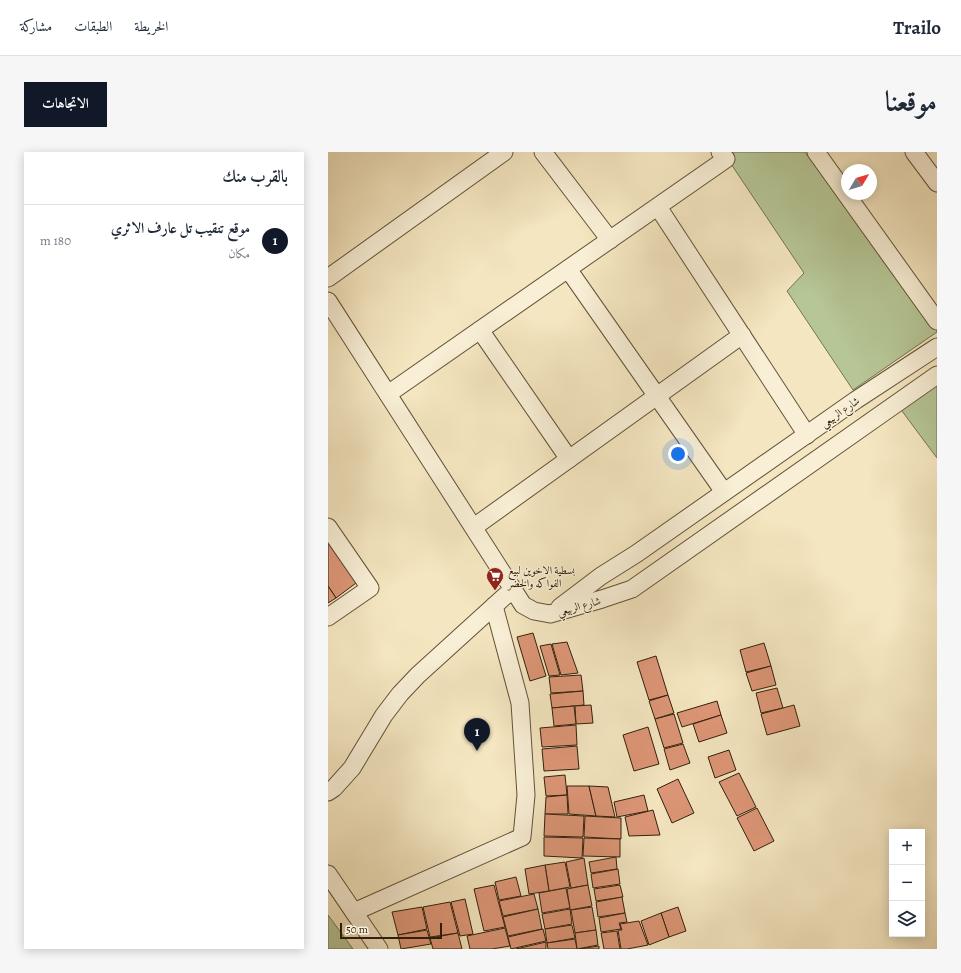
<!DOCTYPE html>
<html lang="ar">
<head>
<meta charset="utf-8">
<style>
	body { margin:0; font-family:Alegreya,Amiri,serif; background:#f6f6f7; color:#1f2937; direction:rtl }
	.controls { position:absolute; right:12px; bottom:12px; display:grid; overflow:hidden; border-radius:0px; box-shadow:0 2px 10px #0003 }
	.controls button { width:36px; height:36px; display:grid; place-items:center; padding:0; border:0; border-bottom:1px solid #e0e1e3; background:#fff; color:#1f2937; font:20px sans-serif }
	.compass { position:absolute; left:513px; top:12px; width:36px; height:36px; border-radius:50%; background:#fff; box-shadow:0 2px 10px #0003; rotate:52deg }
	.scale { position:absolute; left:12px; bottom:10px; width:102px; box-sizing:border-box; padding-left:4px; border:2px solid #32200b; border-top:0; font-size:11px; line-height:14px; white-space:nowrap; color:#32200b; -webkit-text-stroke:3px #f8efd6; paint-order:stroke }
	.you { position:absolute; left:350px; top:302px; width:14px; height:14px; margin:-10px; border:3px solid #fff; border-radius:50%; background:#1a73e8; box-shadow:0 0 0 6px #1a73e833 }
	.badge { display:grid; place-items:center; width:26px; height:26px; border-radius:50%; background:#111827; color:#fff; font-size:13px; font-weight:700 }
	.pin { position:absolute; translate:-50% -33px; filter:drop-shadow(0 1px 2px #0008) }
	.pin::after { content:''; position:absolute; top:21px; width:14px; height:12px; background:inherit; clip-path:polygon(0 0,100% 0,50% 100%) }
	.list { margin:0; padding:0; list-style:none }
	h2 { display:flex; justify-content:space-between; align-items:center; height:52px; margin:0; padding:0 16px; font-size:17px }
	h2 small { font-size:13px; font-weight:400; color:#747a83 }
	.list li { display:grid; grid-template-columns:26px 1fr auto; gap:12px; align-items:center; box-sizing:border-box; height:72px; padding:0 16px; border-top:1px solid #e0e1e3 }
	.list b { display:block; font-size:15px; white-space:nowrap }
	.list p { margin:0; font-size:13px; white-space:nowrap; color:#747a83 }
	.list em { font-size:13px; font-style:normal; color:#747a83 }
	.icon { flex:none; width:22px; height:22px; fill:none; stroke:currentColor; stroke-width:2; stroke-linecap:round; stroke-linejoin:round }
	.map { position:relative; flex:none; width:609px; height:797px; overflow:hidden; direction:ltr; border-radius:0px }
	header { display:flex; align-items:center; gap:24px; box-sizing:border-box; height:56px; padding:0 20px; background:#fff; border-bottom:1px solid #e0e1e3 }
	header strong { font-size:19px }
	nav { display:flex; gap:22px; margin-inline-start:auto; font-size:14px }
	.intro { display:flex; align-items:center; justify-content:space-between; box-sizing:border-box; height:96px; padding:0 24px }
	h1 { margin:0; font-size:28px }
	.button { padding:10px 18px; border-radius:0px; background:#111827; color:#fff; font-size:14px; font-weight:700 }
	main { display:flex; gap:24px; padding:0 24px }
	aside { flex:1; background:#fff; border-radius:0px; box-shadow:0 2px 10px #0003 }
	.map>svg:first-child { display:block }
	.green { fill:#b6c696; stroke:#747350 }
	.building { fill:#dd9677; stroke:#32200b }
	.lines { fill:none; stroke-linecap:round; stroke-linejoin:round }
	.minor-casing { stroke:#625238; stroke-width:19 }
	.minor { stroke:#f8efd6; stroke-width:17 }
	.labels { text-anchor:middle; stroke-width:3; stroke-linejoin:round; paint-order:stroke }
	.street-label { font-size:11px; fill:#32200b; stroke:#f8efd6 }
	.poi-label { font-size:11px; fill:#32200b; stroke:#f8efd6; text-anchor:start }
</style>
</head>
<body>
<header>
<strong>Trailo</strong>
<nav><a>الخريطة</a><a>الطبقات</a><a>مشاركة</a></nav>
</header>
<div class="intro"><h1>موقعنا</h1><a class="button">الاتجاهات</a></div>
<main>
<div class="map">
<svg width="609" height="797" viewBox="0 0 609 797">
	<rect width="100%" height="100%" fill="#f4e6c0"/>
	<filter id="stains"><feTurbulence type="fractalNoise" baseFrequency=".005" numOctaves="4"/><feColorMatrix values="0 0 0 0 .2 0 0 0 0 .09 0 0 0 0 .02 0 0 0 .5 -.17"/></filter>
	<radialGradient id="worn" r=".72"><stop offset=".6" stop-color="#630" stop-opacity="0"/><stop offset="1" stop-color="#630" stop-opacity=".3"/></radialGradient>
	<g class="green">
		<polygon points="395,0 477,0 609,178 609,180 525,238 459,139 476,121"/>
		<polygon points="609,224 609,306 571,255"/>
		<polygon points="0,763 25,797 0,797"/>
	</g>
	<g class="building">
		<polygon points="0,391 28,431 8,446 0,434"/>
		<polygon points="0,434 8,446 0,451"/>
		<polygon points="205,481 218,524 202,529 189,485"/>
		<polygon points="239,490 250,521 233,523 224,492"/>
		<polygon points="436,491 443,514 418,520 412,498"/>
		<polygon points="223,492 232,523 221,524 212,494"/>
		<polygon points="328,504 340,543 321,548 309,510"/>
		<polygon points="443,514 448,533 424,539 418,521"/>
		<polygon points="253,523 255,539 223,541 221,525"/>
		<polygon points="449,536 455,556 433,561 428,541"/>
		<polygon points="255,539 256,553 224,556 222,542"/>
		<polygon points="340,543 346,561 327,567 321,549"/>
		<polygon points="389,549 393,563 354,575 349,561"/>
		<polygon points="263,553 265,571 248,572 247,554"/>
		<polygon points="466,553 472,574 439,583 433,562"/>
		<polygon points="246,554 248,572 226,574 224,556"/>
		<polygon points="346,562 355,591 336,596 327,567"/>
		<polygon points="393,563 399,581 371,590 365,572"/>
		<polygon points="248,573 249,593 214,595 212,576"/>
		<polygon points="320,575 331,612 306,619 295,583"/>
		<polygon points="355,592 362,611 342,618 336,597"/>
		<polygon points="249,594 251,617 216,619 214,597"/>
		<polygon points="401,598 408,618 387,626 380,605"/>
		<polygon points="411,621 428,655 409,664 391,630"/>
		<polygon points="237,623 239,643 218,644 216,625"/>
		<polygon points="350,627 366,661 344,671 329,637"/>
		<polygon points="239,634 261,634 268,664 241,662"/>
		<polygon points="261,634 280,635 287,665 268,664"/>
		<polygon points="239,643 240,662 217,662 218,645"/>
		<polygon points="316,643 320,659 289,665 286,650"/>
		<polygon points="429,656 446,689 426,699 409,666"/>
		<polygon points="325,658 332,683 301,684 297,665"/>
		<polygon points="217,662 256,664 255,685 216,684"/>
		<polygon points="257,664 293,666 293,687 256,685"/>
		<polygon points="216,685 255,686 254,706 216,704"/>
		<polygon points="256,686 292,687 292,705 255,704"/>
		<polygon points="288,705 289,717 263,721 261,710"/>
		<polygon points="256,706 260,733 243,736 238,710"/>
		<polygon points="237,710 242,735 221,739 217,713"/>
		<polygon points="217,713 221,739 201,742 197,717"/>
		<polygon points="290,717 292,732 265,736 263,722"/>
		<polygon points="188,725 193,744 171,748 167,730"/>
		<polygon points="166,733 177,775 156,779 146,737"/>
		<polygon points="260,733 264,754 242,758 239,737"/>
		<polygon points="292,733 295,745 268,749 266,737"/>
		<polygon points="238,736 242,756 214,761 211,741"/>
		<polygon points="206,742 210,757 175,764 171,749"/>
		<polygon points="294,745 297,761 270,765 268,750"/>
		<polygon points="137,747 145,782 132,784 123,750"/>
		<polygon points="122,750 130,781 102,785 95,755"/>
		<polygon points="94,755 99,777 70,783 64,760"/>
		<polygon points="264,755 268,778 247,781 243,758"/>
		<polygon points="350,755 358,779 341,785 333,761"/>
		<polygon points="210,757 214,777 180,784 175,765"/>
		<polygon points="242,757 244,772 217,777 214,762"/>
		<polygon points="297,761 299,770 291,771 293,777 273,780 271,766"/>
		<polygon points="333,761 341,785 321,793 313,769"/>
		<polygon points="311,769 320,793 299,797 293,797 290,778 294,778 292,772"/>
		<polygon points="244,773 247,786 219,791 217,777"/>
		<polygon points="177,776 182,794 164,797 142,797 139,784"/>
		<polygon points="215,777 218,789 183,797 180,785"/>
		<polygon points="99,778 103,792 73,797 70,783"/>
		<polygon points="268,778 270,793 249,797 247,781"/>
		<polygon points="289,779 292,797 276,797 273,781"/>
		<polygon points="130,781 134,797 105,797 102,786"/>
		<polygon points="247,787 249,797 220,797 219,791"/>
		<polygon points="218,790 218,797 188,797"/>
		<polygon points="271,794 271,797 251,797"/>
	</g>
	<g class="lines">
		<defs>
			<g id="minor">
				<polyline points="215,0 282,88"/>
				<polyline points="488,0 609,169"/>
				<polyline points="586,0 609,31"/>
				<polyline points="330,55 479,283"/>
				<polyline points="240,117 396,340"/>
				<polyline points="0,126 176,0"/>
				<polyline points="0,149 195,453 206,459 222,462 274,447 304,437 609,223"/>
				<polyline points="152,178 241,307"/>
				<polyline points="60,242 398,7 392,0"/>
				<polyline points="0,375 42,436 0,465"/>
				<polyline points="146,375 414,183"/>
				<polyline points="232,455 273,424 308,402 528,248 609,195"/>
				<polyline points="0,640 6,636 24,616 56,563 72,542 90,523 166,454 177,444 186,439"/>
				<polyline points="0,722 51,797"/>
				<polyline points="26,760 194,685 198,643 192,551 166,454"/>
			</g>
		</defs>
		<use href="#minor" class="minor-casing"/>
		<use href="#minor" class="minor"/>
	</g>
	<defs>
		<symbol id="supermarket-pin" viewBox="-11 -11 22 30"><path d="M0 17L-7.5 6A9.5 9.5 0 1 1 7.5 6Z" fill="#8f2418" stroke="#f8efd6"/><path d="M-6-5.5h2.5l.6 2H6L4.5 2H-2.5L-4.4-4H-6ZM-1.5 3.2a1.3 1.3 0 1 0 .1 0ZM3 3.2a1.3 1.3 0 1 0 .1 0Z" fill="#fff"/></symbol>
	</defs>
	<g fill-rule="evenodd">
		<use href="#supermarket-pin" x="157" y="414" width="20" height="27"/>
	</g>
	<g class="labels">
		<g class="street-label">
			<text transform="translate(512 260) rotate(-35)" y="4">شارع الربيعي</text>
			<text transform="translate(251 454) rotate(-16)" y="4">شارع الربيعي</text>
		</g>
		<g class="poi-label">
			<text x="180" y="422">بسطية الاخوين لبيع<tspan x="180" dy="13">الفواكه والخضر</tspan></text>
		</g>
	</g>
	<rect width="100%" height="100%" filter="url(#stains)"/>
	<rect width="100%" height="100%" fill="url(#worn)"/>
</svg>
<div class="controls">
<button>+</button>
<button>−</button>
<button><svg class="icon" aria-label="layers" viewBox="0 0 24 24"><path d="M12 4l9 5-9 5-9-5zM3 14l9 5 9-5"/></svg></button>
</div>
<svg class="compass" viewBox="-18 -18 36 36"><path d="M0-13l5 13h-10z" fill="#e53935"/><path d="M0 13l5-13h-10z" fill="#747a83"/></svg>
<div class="scale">50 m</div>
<div class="you"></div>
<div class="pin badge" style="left:149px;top:599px">1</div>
</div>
<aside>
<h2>بالقرب منك<small></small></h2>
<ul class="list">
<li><span class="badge">1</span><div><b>موقع تنقيب تل عارف الاثري</b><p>مكان</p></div><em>180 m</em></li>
</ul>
</aside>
</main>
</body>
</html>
